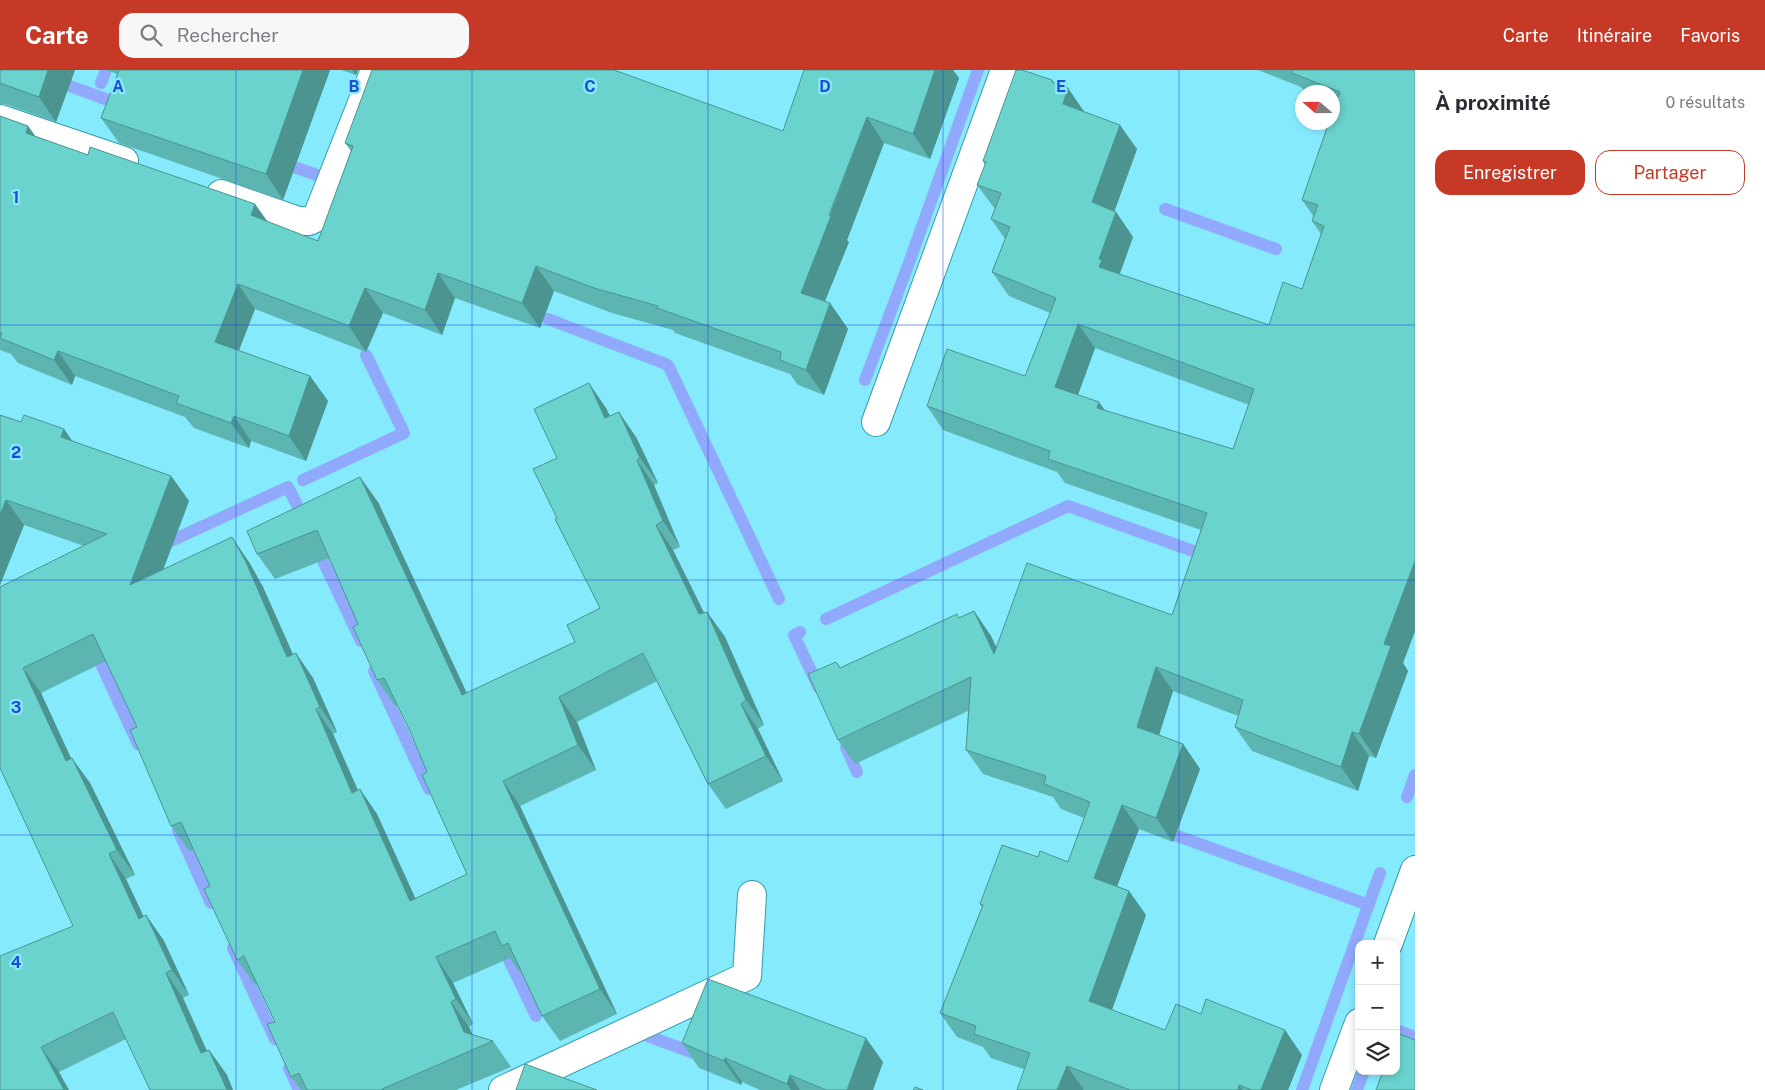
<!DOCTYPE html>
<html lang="fr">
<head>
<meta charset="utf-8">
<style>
	body { margin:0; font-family:"Public Sans",sans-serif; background:#f7f7f7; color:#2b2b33 }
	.controls { position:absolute; right:15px; bottom:15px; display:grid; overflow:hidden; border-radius:10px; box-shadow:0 2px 8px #0003 }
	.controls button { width:45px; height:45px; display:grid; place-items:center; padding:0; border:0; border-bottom:1px solid #e1e1e2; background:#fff; color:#2b2b33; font:25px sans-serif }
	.compass { position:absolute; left:1295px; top:15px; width:45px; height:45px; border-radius:50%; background:#fff; box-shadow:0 2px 8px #0003; rotate:290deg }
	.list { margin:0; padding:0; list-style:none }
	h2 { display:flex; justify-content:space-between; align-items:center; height:65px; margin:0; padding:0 20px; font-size:21px }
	h2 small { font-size:16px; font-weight:400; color:#7c7c81 }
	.actions { display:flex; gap:10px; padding:15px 20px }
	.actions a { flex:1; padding:11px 0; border:1px solid #c53926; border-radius:15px; text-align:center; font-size:18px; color:#c53926 }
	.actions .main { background:#c53926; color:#fff }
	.icon { flex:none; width:28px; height:28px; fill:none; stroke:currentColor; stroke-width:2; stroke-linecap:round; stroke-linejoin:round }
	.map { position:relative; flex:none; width:1415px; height:1020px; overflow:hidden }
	header { display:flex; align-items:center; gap:30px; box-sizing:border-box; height:70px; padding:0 25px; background:#c53926; color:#fff }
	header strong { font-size:24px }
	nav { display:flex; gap:28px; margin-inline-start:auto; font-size:18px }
	.search { width:350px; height:45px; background:#f7f7f7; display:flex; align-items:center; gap:12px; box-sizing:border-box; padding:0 18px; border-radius:15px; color:#7c7c81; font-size:19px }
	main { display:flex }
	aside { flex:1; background:#fff }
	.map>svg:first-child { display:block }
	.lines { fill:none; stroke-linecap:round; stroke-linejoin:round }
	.stream { stroke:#91a9fc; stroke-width:12 }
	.minor-casing { stroke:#319cae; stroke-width:30 }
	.major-casing { stroke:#319cae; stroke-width:30 }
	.minor { stroke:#fff; stroke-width:28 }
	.major { stroke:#fff; stroke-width:28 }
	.wall { fill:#5cb5b1; fill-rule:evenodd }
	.shaded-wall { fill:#4b9490 }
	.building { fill:#6bd3ce; stroke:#4b9490; fill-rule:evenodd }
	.grid { fill:none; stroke:#1d4ed8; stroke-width:1; stroke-opacity:0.55 }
	.grid-label { font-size:16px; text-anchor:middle; font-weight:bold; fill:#1d4ed8; stroke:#86eafd; stroke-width:4.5; stroke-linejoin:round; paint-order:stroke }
</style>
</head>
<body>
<header>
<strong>Carte</strong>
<div class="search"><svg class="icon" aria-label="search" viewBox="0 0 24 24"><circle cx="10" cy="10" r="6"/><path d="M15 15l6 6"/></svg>Rechercher</div>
<nav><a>Carte</a><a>Itinéraire</a><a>Favoris</a></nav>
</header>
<main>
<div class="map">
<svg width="1415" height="1020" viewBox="0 0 1415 1020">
	<rect width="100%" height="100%" fill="#86eafd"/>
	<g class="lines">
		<g class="stream">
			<polyline points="26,0 122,35"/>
			<polyline points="101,13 106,0"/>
			<polyline points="280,92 334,111"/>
			<polyline points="1165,139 1276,179"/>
			<polyline points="548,249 666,294 669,297 779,529"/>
			<polyline points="865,310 906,201 978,0"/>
			<polyline points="303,410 404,363 366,285"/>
			<polyline points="160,476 288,417 305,451"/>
			<polyline points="316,476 361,571"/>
			<polyline points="826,549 1068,436 1210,487"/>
			<polyline points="800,562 794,565 819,618"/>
			<polyline points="94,579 138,674"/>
			<polyline points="374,601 429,719"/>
			<polyline points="846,677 857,702"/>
			<polyline points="1407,727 1415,705"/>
			<polyline points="178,760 211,833"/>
			<polyline points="1161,760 1369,835"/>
			<polyline points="501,873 536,946"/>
			<polyline points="233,878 275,969"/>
			<polyline points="1396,960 1415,967"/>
			<polyline points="634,961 702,986"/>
			<polyline points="289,998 299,1020"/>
			<polyline points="1302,1020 1380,803"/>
			<polyline points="1357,1020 1364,1001"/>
		</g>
		<defs>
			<g id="minor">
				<polyline points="0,49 124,91"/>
				<polyline points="221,124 298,151 309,151 317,147 375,0"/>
				<polyline points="876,352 1005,0"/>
				<polyline points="503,1020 747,906 752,825"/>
			</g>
			<g id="major">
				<polyline points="1388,874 1415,800"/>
				<polyline points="1334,1020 1359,953"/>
			</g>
		</defs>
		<use href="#minor" class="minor-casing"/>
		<use href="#major" class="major-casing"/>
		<use href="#minor" class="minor"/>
		<use href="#major" class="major"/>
	</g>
	<g class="wall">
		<polygon points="0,0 75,0 56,52 5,34 0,34"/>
		<polygon points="106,0 330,0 283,130 119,73 101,48 117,4"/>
		<polygon points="341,0 358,0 356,5"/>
		<polygon points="804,0 953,0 959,8 930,89 884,73 847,170 849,172 825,231 830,233 848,259 824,325 798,315 790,304 675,263 673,260 612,243 554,221 540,258 455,228 442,265 383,243 366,282 255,239 239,281 310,306 328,331 306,391 251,371 249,378 194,358 185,347 75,306 72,315 18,293 11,284 0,280 0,46 28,56 35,66 268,152 318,171 351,81 345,73 783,61"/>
		<path d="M 1258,0 L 1415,0 L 1415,561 L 1403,593 L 1408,601 L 1376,688 L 1369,686 L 1358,721 L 1252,681 L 1235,657 L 1238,646 L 1173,621 L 1159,665 L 1183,674 L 1200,699 L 1173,772 L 1139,759 L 1117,816 L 1129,821 L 1146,845 L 1112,940 L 1165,960 L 1302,985 L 1288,1020 L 1085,1020 L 991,988 L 983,977 L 957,967 L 940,943 L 982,837 L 980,834 L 1038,787 L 1068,792 L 1084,748 L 1061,739 L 1053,727 L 983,704 L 966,680 L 968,641 L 855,694 L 838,670 L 836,592 L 841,598 L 974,541 L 991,566 L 996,577 L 1172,545 L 1201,460 L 1065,413 L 1057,402 L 943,360 L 927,336 L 1025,306 L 1050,243 L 1009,226 L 992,202 L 1005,169 L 991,149 L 995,139 L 977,115 L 985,95 L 983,91 L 1052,10 L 1054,13 L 1085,42 L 1137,79 L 1114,142 L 1116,142 L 1133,167 L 1120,204 L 1269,255 L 1302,219 L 1321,164 L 1312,151 L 1314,147 L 1302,130 L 1334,37 L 1332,37 L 1332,22 L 1305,22 L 1301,17 ZM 1095,278 L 1249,335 L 1233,379 L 1105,341 L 1078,325 Z"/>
		<polygon points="606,338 610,346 636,367 658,413 654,415 680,477 673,480 704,543 707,542 725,567 764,655 758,659 783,711 726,739 708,714 657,611 577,652 596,700 520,736 617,944 560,971 542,946 521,901 519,901 510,888 453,913 473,954 469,957 472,964 493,971 511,997 456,1020 301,1020 291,1007 275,952 257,914 255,915 237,890 210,816 194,779 189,781 171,756 137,657 106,591 41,623 71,689 90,713 135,805 126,809 144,847 146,845 164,871 189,925 183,928 207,981 209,980 227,1005 126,969 59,1002 0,1020 73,856 0,517 84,476 24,455 0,515 0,345 21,352 64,359 72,371 171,406 189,431 163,500 249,492 263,517 293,584 313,608 337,662 333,664 358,720 377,744 415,829 467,804 427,702 410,661 397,635 395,636 377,610 358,554 329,488 275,509 257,484 378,432 467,623 575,572 600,538 557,448 557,388"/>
		<polygon points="682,973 883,992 873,1020 760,1020 742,1012 741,1015 699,998"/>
	</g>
	<g class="shaded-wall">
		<polygon points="48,0 75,0 56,52 39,27"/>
		<polygon points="303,0 330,0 283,130 266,104"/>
		<polygon points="352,0 358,0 356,5"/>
		<polygon points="935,0 953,0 959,8 930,89 913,64"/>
		<polygon points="1052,10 1065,28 1068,18 1085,43 1063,34 1052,12"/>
		<polygon points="867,47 884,73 847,170 849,172 818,248 801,223"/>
		<polygon points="1120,55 1137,79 1109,156 1092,132"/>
		<polygon points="28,56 46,81 26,63"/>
		<polygon points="255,134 273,159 251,145"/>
		<polygon points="1116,142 1133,167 1117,211 1099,197 1099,189"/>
		<polygon points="536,196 554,221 540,258 522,233"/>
		<polygon points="438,203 455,228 442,265 425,240"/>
		<polygon points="238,214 255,239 232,297 215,272"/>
		<polygon points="365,218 383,243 366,282 349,256"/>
		<polygon points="830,233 848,259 824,325 806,300"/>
		<polygon points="1078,254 1095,278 1072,341 1055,317"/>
		<polygon points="58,281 75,306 72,315 54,290"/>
		<polygon points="310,306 328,331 306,391 289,366"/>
		<polygon points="589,313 606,338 623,373 605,348"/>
		<polygon points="1099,332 1116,356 1097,338"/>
		<polygon points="619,342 636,367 658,413 640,388"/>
		<polygon points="234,346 251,371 249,378 231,353"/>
		<polygon points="64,359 81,384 61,367"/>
		<polygon points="637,390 654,415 680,477 663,451"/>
		<polygon points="171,406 189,431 148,540 130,515"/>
		<polygon points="360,407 378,432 479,650 462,625"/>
		<polygon points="6,430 24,455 0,515 0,445"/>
		<polygon points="656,455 673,480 717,569 699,544"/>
		<polygon points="232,467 249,492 263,517 305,612 287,587"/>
		<polygon points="1415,491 1415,561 1403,593 1408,601 1376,688 1359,664 1384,574"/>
		<polygon points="974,541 991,566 1011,608 994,584"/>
		<polygon points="707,542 725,567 764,655 746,630"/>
		<polygon points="296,583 313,608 337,662 320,637"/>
		<polygon points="1156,597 1173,621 1154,681 1137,657"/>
		<polygon points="23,598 41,623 84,716 66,691"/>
		<polygon points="559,627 577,652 596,700 578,675"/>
		<polygon points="741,634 758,659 783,711 766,686"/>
		<polygon points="316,639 333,664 370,748 352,723"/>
		<polygon points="1352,662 1369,686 1358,721 1341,697"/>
		<polygon points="1183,674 1200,699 1173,772 1156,748"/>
		<polygon points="72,688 90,713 135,805 117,780"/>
		<polygon points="503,711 520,736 617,944 600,919"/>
		<polygon points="360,719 377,744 428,856 410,831"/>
		<polygon points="1122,735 1139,759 1111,832 1094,808"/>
		<polygon points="109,784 126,809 156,874 139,849"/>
		<polygon points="1129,821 1146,845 1106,956 1089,931"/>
		<polygon points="146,845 164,871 189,925 172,900"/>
		<polygon points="436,887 453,913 473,954 456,929"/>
		<polygon points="166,903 183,928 219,1008 201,983"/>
		<polygon points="451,932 469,957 478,978 464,962"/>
		<polygon points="1285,960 1302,985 1288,1020 1261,1020"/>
		<polygon points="866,968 883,992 873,1020 847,1020"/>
		<polygon points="41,977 59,1002 69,1020 64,1020"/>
		<polygon points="209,980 227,1005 233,1020 227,1020"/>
		<polygon points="725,988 742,1012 741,1015 724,991"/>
		<polygon points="1067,996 1084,1020 1057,1020"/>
		<polygon points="790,1005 800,1020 791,1020 787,1014"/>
		<polygon points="1239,1015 1243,1020 1238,1020"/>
	</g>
	<g class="building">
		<polygon points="0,0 48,0 39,27 0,13"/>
		<polygon points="119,0 303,0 266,104 101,48"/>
		<polygon points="372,0 614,0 783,61 804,0 935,0 913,64 867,47 829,145 831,146 801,223 830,233 806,300 780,290 781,282 657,238 658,236 594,218 536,196 522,233 438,203 425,240 365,218 349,256 238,214 215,272 310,306 289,366 234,346 231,353 176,333 179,326 58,281 54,290 0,268 2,263 0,262 0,46 28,56 26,63 88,85 90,77 255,134 251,145 318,171 353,76 345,73"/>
		<path d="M 1016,0 L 1022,0 L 1052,10 L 1052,12 L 1068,18 L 1063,34 L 1120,55 L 1092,132 L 1116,142 L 1099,189 L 1102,190 L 1099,197 L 1269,255 L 1283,212 L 1302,219 L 1324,156 L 1312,151 L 1318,135 L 1302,130 L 1329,52 L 1332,52 L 1332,42 L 1340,22 L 1292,3 L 1293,0 L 1415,0 L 1415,491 L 1384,574 L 1391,576 L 1359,664 L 1352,662 L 1341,697 L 1235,657 L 1243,630 L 1156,597 L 1137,657 L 1183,674 L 1156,748 L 1122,735 L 1094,808 L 1129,821 L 1089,931 L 1165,960 L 1176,934 L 1201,944 L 1206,929 L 1285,960 L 1261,1020 L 1252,1020 L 1239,1015 L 1238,1020 L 1130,1020 L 1067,996 L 1057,1020 L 1017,1020 L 1030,983 L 974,964 L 976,956 L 940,943 L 983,835 L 980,834 L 1002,775 L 1038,787 L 1040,781 L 1068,792 L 1090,732 L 1044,714 L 1046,706 L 966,680 L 971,607 L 838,670 L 808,604 L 836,592 L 840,598 L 957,544 L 959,548 L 974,541 L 994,584 L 1027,493 L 1172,545 L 1207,443 L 1048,389 L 1050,381 L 927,336 L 947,279 L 1025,306 L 1056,228 L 992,202 L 1010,157 L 991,149 L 1001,123 L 977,115 L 986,92 L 983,91 ZM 1078,254 L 1254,319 L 1233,379 L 1097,338 L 1099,332 L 1055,317 Z"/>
		<polygon points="589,313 605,348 619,342 640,388 637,390 663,451 656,455 699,544 707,542 746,630 741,634 766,686 708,714 643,583 559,627 578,675 503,711 600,919 542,946 508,873 502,876 495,861 436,887 456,929 451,932 464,962 493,971 382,1019 384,1020 307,1020 299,1003 291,1007 267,954 275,952 244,886 237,890 204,819 210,816 181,752 171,756 130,660 137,657 93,564 23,598 66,691 72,688 117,780 109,784 139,849 146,845 172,900 166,903 201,983 209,980 227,1020 150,1020 113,942 41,977 64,1020 0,1020 0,886 73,856 0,698 0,517 107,464 6,430 0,445 0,345 21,352 24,345 64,359 61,367 171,406 130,515 232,467 246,492 287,587 296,583 320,637 316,639 352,723 360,719 410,831 467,804 422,705 427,702 410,661 384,608 377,610 353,557 358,554 317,460 257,484 247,461 360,407 462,625 575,572 567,555 600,538 555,449 557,448 533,399 557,388 534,339"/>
		<polygon points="708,909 866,968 847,1020 826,1020 790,1005 787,1014 725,988 724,991 682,973"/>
		<polygon points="1397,963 1415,970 1415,1020 1376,1020 1383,1001 1396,1001"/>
		<polygon points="525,994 597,1020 516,1020"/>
		<polygon points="915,1017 923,1020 913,1020"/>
	</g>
	<path class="grid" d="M 236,0 L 236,1020M 472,0 L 472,1020M 708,0 L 708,1020M 943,0 L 943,1020M 1179,0 L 1179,1020M 0,255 L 1415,255M 0,510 L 1415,510M 0,765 L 1415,765"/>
	<g class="grid-label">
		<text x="118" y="22">A</text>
		<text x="354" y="22">B</text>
		<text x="590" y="22">C</text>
		<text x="825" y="22">D</text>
		<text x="1061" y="22">E</text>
		<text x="16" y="133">1</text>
		<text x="16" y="388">2</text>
		<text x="16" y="643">3</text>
		<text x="16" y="898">4</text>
	</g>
</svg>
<div class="controls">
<button>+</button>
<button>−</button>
<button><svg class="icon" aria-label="layers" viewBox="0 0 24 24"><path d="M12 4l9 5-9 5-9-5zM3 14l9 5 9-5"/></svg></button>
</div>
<svg class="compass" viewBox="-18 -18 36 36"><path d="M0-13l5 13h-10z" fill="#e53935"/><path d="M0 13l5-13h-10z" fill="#7c7c81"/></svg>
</div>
<aside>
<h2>À proximité<small>0 résultats</small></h2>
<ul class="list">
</ul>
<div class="actions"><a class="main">Enregistrer</a><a>Partager</a></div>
</aside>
</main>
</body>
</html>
